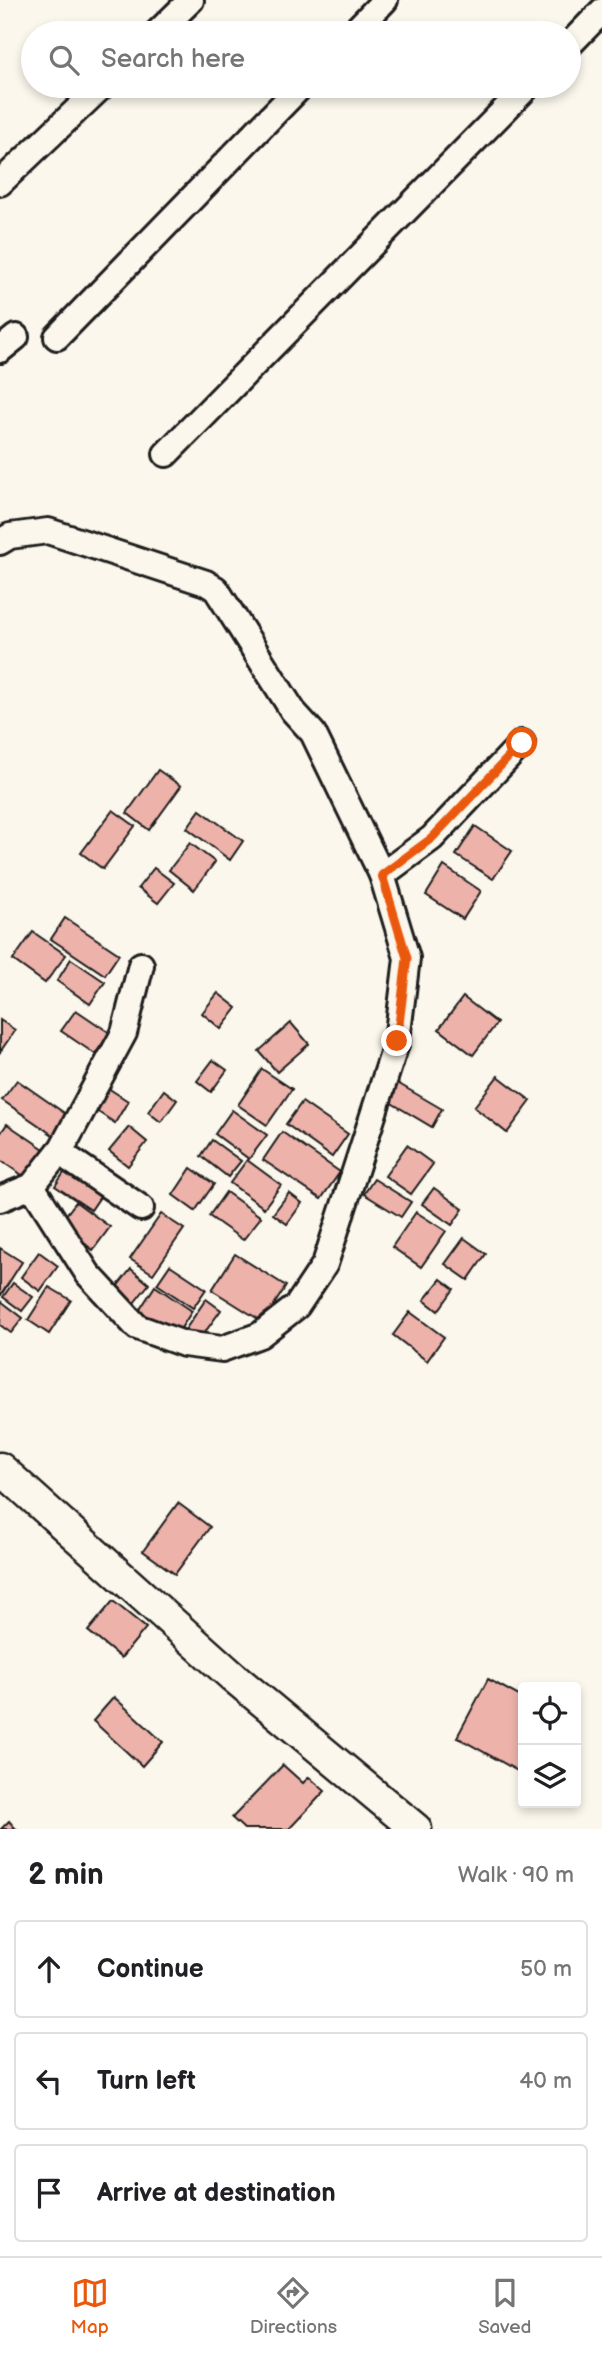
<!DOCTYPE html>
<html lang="en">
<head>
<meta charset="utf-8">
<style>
	body { margin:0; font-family:"Balsamiq Sans",sans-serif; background:#f6f6f6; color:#202124 }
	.controls { position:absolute; right:21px; bottom:21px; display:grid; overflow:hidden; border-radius:7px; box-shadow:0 4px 10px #0003 }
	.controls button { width:63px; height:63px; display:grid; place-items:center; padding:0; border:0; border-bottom:2px solid #e0e0e0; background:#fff; color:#202124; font:35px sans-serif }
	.stop { position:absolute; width:21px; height:21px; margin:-16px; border:5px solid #ea580c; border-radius:50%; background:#fff }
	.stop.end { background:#ea580c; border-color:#fff; box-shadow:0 2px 7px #0008 }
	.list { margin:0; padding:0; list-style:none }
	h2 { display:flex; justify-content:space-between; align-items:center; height:91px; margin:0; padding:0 28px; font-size:30px }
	h2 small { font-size:23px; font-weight:400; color:#757577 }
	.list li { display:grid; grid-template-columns:46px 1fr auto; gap:21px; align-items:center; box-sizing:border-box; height:98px; margin:0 14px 14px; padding:0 14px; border:2px solid #e0e0e0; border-radius:7px }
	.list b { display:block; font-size:26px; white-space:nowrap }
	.list em { font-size:23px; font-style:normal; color:#757577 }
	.icon { flex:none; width:38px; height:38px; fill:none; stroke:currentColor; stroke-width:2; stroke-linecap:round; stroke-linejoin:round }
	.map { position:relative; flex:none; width:602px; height:1829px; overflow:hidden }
	.search { position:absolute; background:#fff; box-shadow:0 4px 10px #0003; left:21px; right:21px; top:21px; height:77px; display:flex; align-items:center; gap:18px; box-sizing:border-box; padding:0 24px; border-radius:38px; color:#757577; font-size:26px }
	.sheet { height:427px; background:#fff }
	nav { display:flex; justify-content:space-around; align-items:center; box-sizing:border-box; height:98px; border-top:2px solid #e0e0e0; background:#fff; font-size:19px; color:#757577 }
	nav a { display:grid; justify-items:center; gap:4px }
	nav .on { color:#ea580c }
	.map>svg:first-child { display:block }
	.building { fill:#edb2aa; stroke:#1c1c1c; stroke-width:2 }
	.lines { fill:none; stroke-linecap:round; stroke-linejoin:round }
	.minor-casing { stroke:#1c1c1c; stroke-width:30 }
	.tertiary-casing { stroke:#1c1c1c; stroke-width:35 }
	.minor { stroke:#fbf7ec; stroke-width:24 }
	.tertiary { stroke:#fbf7ec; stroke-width:30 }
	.route { stroke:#ea580c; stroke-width:9 }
</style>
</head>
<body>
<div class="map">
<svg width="602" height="1829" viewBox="0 0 602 1829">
	<rect width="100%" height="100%" fill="#fbf7ec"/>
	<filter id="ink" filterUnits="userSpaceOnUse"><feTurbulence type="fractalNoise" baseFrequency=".0143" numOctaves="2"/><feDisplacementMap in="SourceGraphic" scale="14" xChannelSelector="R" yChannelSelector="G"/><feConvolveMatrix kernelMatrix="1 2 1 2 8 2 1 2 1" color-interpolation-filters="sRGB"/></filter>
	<g filter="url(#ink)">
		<g class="building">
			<polygon points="158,770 181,786 149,830 127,813"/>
			<polygon points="113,810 135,826 103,869 81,853"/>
			<polygon points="200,810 243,841 230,860 187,828"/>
			<polygon points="475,826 512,851 493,879 456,855"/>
			<polygon points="190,843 215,862 194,890 169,870"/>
			<polygon points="444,866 481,891 463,919 426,895"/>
			<polygon points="154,868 174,883 158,903 138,888"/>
			<polygon points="65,918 119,954 105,975 51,939"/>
			<polygon points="33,932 66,955 45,983 13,960"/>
			<polygon points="71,959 105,982 90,1004 57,981"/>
			<polygon points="218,993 237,1008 221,1029 202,1013"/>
			<polygon points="463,997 497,1023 473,1055 439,1029"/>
			<polygon points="76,1010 110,1033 95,1054 61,1031"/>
			<polygon points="0,1020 15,1030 0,1052"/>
			<polygon points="291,1023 309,1044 277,1072 259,1051"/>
			<polygon points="213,1060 227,1070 211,1092 197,1081"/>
			<polygon points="262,1069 292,1089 267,1125 238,1105"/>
			<polygon points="498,1076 531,1101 507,1133 474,1107"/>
			<polygon points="17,1080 70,1117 56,1137 2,1100"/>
			<polygon points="394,1081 442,1109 432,1127 383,1098"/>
			<polygon points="108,1088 128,1101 115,1123 95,1110"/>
			<polygon points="164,1090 177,1100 161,1122 148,1112"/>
			<polygon points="302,1102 348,1134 332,1157 286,1124"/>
			<polygon points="232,1110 267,1135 249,1159 215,1134"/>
			<polygon points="7,1124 44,1149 25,1177 0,1160 0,1134"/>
			<polygon points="129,1127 147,1142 128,1166 109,1151"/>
			<polygon points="282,1132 340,1172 321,1199 263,1160"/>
			<polygon points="212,1140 241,1161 228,1177 201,1156"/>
			<polygon points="407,1145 433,1164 411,1194 385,1176"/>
			<polygon points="247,1160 281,1185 264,1208 230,1183"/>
			<polygon points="68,1167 104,1191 91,1210 55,1186"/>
			<polygon points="191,1168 214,1184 195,1211 173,1195"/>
			<polygon points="374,1179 411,1202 401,1217 364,1194"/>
			<polygon points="434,1188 463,1209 452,1225 422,1204"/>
			<polygon points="226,1192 261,1217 243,1240 209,1216"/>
			<polygon points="289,1193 302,1203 287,1224 273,1214"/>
			<polygon points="76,1202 110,1227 93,1250 59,1224"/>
			<polygon points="416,1212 446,1231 421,1267 392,1247"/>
			<polygon points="161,1214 184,1229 153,1274 130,1259"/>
			<polygon points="464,1238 486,1254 468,1280 445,1264"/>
			<polygon points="0,1248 22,1262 1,1295 0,1295"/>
			<polygon points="39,1252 58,1266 40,1291 21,1277"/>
			<polygon points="235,1254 286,1286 263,1322 212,1290"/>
			<polygon points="170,1265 206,1289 193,1308 157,1284"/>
			<polygon points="131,1269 149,1284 130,1308 112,1293"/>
			<polygon points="441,1279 454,1289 438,1311 424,1300"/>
			<polygon points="13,1283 33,1297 22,1311 3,1297"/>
			<polygon points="155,1286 192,1311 174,1339 137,1314"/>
			<polygon points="49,1287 71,1300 49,1334 28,1320"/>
			<polygon points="206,1299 221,1310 197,1343 183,1333"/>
			<polygon points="1,1301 23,1318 11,1333 0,1325"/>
			<polygon points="410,1312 444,1337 427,1361 393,1335"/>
			<polygon points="178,1503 210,1527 175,1574 143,1551"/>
			<polygon points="113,1601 146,1628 121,1658 88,1631"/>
			<polygon points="488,1679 523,1698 523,1774 457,1737"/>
			<polygon points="114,1697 163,1742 142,1766 93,1721"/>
			<polygon points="283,1765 303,1783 309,1777 325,1791 289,1829 244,1829 232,1818"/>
			<polygon points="9,1821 16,1829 1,1829"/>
		</g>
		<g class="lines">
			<defs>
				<g id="minor">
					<polyline points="157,33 191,0"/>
					<polyline points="353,33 385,0"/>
					<polyline points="569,45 602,11"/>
					<polyline points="0,183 102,86"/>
					<polyline points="57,337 301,86"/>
					<polyline points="0,350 16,337"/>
					<polyline points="166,454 528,86"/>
					<polyline points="0,542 10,536 48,531 206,583 216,589 293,711 313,733 382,875 407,958 397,1041 325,1264 297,1306 260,1335 222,1349 184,1344 137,1327 88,1274 32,1186"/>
					<polyline points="382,875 432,838 522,743"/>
					<polyline points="59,1152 141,1208"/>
					<polyline points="0,1199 32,1186 62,1148 124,1033 141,965"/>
				</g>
				<polyline id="tertiary" points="0,1468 231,1675 416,1829"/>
			</defs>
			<use href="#minor" class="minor-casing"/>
			<use href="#tertiary" class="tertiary-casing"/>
			<use href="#minor" class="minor"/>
			<use href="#tertiary" class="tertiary"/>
		</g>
	</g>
	<g class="lines" filter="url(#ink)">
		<polyline class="route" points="397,1041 407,958 382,875 432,838 522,743"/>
	</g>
</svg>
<div class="controls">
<button><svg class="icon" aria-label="locate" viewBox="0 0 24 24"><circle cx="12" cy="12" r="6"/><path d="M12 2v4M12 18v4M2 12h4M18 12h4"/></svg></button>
<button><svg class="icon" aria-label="layers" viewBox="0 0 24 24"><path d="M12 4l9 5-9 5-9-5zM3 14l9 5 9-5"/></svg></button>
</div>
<div class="stop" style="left:522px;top:743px"></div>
<div class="stop end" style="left:397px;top:1041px"></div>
<div class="search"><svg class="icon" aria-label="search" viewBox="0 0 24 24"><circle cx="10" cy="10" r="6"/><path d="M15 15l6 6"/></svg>Search here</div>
</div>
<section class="sheet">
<h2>2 min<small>Walk · 90 m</small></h2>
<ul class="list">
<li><svg class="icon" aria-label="ahead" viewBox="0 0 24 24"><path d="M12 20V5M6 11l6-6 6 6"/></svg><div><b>Continue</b></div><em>50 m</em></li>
<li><svg class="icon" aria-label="left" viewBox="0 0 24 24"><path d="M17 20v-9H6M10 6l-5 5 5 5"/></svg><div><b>Turn left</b></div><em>40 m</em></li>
<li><svg class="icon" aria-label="arrive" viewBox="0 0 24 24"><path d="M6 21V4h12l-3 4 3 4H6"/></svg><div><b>Arrive at destination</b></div></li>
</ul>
</section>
<nav>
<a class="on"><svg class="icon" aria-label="map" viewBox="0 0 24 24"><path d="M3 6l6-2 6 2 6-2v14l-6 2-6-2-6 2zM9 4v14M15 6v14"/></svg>Map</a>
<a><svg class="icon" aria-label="directions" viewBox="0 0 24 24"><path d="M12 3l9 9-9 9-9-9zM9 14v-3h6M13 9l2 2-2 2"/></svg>Directions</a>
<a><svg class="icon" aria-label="saved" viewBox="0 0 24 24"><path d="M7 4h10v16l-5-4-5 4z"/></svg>Saved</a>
</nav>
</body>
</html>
